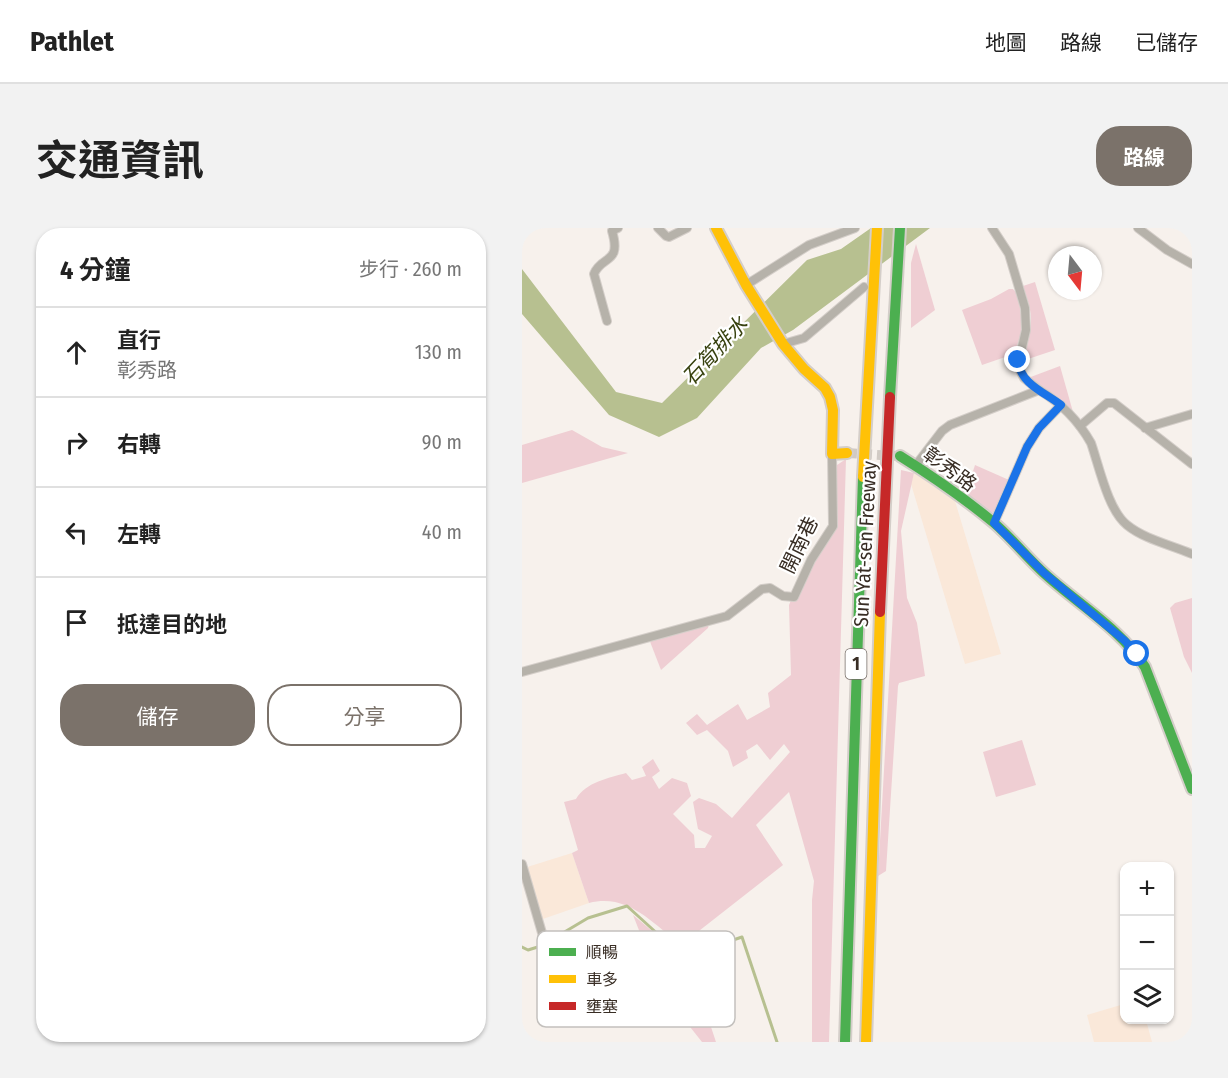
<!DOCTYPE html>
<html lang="zh-TW">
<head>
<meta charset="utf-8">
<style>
	body { margin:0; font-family:"Fira Sans Condensed","Noto Sans TC",sans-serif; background:#f2f2f2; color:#222 }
	.controls { position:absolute; right:18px; bottom:18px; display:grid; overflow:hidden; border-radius:12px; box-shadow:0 2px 4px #0004 }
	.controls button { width:54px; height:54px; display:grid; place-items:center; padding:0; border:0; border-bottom:2px solid #e0e0e0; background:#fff; color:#222; font:30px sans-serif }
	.compass { position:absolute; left:526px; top:18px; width:54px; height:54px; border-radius:50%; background:#fff; box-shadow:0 2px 4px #0004; rotate:164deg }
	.stop { position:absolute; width:18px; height:18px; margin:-14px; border:4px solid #1a73e8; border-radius:50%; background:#fff }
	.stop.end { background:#1a73e8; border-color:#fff; box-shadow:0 2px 6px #0008 }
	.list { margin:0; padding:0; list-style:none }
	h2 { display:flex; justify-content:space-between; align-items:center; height:78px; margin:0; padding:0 24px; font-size:26px }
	h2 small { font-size:20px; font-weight:400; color:#767676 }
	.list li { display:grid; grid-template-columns:39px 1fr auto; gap:18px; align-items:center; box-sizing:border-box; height:90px; padding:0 24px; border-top:2px solid #e0e0e0 }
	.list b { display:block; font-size:22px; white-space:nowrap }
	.list p { margin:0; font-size:20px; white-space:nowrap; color:#767676 }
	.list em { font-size:20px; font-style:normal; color:#767676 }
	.actions { display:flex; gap:12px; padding:18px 24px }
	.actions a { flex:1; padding:14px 0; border:2px solid #7b726a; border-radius:24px; text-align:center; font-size:21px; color:#7b726a }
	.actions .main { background:#7b726a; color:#fff }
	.icon { flex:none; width:33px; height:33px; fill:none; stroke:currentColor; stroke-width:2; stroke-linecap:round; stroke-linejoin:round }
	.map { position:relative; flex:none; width:670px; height:814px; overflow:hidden; border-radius:24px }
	header { display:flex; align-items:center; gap:36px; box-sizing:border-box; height:84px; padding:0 30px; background:#fff; border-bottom:2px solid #e0e0e0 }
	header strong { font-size:28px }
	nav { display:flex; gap:33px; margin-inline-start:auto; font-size:21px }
	.intro { display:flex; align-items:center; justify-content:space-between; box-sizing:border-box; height:144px; padding:0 36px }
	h1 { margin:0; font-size:42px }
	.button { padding:15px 27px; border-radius:24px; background:#7b726a; color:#fff; font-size:21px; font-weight:700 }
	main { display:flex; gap:36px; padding:0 36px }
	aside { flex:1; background:#fff; border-radius:24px; box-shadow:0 2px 4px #0004 }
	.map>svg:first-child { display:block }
	.built { fill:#fae8d9 }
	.green { fill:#efced3 }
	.water { fill:#b7c090 }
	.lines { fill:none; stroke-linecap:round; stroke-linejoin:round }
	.stream { stroke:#b7c090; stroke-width:3 }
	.secondary-tunnel { stroke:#d1cac4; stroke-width:10; stroke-dasharray:10 5; stroke-linecap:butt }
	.street-casing { stroke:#d4cec9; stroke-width:10 }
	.fast-casing { stroke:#d4cec9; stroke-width:14 }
	.slow-casing { stroke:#d4cec9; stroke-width:14 }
	.jam-casing { stroke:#d4cec9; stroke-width:14 }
	.street { stroke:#b6b2aa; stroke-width:8 }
	.fast { stroke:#4caf50; stroke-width:10 }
	.slow { stroke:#ffc107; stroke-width:10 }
	.jam { stroke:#c62828; stroke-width:10 }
	.route { stroke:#1a73e8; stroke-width:8 }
	.labels { text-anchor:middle; stroke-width:4.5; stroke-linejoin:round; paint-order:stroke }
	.shield { fill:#fff; stroke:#746c66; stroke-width:1.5 }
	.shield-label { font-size:18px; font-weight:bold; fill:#382d24 }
	.street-label { font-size:20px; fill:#382d24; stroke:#fff }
	.water-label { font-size:21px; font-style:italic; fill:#38420f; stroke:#fff }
	.key { fill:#fff; stroke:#c3c0bd; stroke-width:1.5 }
	.key-label { font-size:16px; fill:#382d24 }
</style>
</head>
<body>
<header>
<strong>Pathlet</strong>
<nav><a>地圖</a><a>路線</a><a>已儲存</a></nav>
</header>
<div class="intro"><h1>交通資訊</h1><a class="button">路線</a></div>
<main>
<aside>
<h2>4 分鐘<small>步行 · 260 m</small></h2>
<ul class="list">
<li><svg class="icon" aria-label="ahead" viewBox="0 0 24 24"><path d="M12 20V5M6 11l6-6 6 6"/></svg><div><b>直行</b><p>彰秀路</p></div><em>130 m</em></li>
<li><svg class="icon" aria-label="right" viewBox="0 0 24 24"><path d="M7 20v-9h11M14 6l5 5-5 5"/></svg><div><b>右轉</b></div><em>90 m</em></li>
<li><svg class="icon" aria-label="left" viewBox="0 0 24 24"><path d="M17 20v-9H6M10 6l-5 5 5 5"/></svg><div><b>左轉</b></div><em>40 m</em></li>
<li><svg class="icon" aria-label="arrive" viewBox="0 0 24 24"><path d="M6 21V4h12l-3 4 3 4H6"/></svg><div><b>抵達目的地</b></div></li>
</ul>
<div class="actions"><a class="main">儲存</a><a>分享</a></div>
</aside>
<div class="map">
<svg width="670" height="814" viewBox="0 0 670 814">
	<rect width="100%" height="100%" fill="#f7f1ec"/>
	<g class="built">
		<polygon points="392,245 433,273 479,426 443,436 389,256"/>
		<polygon points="50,625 67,675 18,692 2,640"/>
		<polygon points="602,776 602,792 624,792 630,814 572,814 565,787"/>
	</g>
	<g class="green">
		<polygon points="394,16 413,82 389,100 389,35"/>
		<path d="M 513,54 L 533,122 L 500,133 C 502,120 509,108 509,95 C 510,83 505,70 501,58 Z"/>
		<polygon points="487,61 491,61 496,67 501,100 492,126 460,137 440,82 469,71"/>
		<polygon points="538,138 551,184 506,150"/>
		<polygon points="50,202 80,219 106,225 0,255 0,217"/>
		<path d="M 324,231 L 307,814 L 290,814 L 290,672 L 292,653 L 267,564 L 234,597 L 261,637 L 159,717 C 130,695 106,665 67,675 L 50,625 L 56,622 L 42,574 L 54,571 C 64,554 87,550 104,545 L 110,552 L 124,548 L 120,539 L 131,531 L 138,543 L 130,549 L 137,561 L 150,550 L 165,555 L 169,568 L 151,586 L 172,607 L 173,620 L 183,620 L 190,608 L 176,601 L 171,574 L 177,570 L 194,576 L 210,590 L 268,524 L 262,516 L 248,532 L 235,516 L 224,523 L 226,530 L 211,539 L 206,523 L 185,502 L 175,507 L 164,495 L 175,486 L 185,497 L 216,476 L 225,492 L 248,479 L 246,465 L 269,447 L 267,377 L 280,346 L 311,296 L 312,239 Z"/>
		<polygon points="453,237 487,252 473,286 443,268"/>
		<polygon points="379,242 392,245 379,303 385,370 395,395 403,448 377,455 376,458 364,643 356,648"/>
		<polygon points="670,370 670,445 662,429 648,380 653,375"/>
		<polygon points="187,396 186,400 139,442 127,411"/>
		<polygon points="500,512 514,557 474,569 461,524"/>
		<polygon points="111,687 160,728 169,739 194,814 180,814 142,766"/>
	</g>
	<polygon class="water" points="349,0 408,0 271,102 239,120 175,190 137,209 87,187 0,86 0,41 94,164 140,175 285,32 319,21"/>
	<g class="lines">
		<polyline class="stream" points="0,719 6,722 19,718 66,690 105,678 161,729 220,709 255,814"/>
		<polyline class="secondary-tunnel" points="325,225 373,228"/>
		<defs>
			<g id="street">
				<polyline points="136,0 144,8 147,9 165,0"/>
				<polyline points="470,0 487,26 503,80 504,102 497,132 498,142 502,150 517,162"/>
				<polyline points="616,0 645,22 670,36"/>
				<polyline points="224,57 287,17 333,0"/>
				<path d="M 85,93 L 72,46 C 79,27 100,37 90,3 L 96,0"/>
				<polyline points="261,116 282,110 342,59"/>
				<polyline points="558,198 585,175 592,175 670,236"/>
				<polyline points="623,200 670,186"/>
				<path d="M 394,237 L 420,203 L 428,197 L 517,162 C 539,175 556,192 569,215 C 577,238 586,282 605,297 C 622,311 649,317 670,326"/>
				<polyline points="472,295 505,219 517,200 539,177"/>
				<polyline points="0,444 205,388 240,361 248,360 261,368 272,369 289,332 311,298 310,226"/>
				<polyline points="0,636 45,791"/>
			</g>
			<g id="fast">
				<polyline points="368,169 378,0"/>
				<path d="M 378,228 C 410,248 442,270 471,294 C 490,310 505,330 523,346 C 556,376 599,401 623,439 L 670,561"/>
				<polyline points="323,814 341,249"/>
			</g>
			<g id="slow">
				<polyline points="194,0 224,57 261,116 282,141 303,160 308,169 311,182 310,226 325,225"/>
				<polyline points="341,249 355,0"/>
				<polyline points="344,814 358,384"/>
			</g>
			<polyline id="jam" points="358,384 368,169"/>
		</defs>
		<use href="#street" class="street-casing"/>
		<use href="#fast" class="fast-casing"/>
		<use href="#slow" class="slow-casing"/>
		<use href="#jam" class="jam-casing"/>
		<use href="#street" class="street"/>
		<use href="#fast" class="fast"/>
		<use href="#slow" class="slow"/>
		<use href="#jam" class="jam"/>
	</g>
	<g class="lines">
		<path class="route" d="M 496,132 C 498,156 522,164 539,177 L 517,200 L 505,219 L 472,295 L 522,345 L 603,413 L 615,426"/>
	</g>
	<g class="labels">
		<rect class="shield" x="323.5" y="421" width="21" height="30" rx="4.5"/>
		<g class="shield-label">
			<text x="334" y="442">1</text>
		</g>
		<g class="street-label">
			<text transform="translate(428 241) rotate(36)" y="7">彰秀路</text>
			<text transform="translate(343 316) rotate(-87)" y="7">Sun Yat-sen Freeway</text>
			<text transform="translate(277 317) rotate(-64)" y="7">開南巷</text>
		</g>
		<g class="water-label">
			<text transform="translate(193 123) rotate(-47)" y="7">石筍排水</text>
		</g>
	</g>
	<rect x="15" y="703" width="198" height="96" rx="9" class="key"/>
	<rect x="27" y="720" width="27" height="8" fill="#4caf50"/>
	<rect x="27" y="747" width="27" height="8" fill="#ffc107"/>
	<rect x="27" y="774" width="27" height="8" fill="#c62828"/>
	<g class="key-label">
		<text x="64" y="730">順暢</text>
		<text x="64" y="757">車多</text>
		<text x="64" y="784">壅塞</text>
	</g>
</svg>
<div class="controls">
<button>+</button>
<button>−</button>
<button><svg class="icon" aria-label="layers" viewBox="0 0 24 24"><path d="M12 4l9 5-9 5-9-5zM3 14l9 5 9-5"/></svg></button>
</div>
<svg class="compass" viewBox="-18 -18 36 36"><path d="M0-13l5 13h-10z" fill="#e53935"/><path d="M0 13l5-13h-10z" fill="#767676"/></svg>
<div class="stop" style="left:615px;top:426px"></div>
<div class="stop end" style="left:496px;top:132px"></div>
</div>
</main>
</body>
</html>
